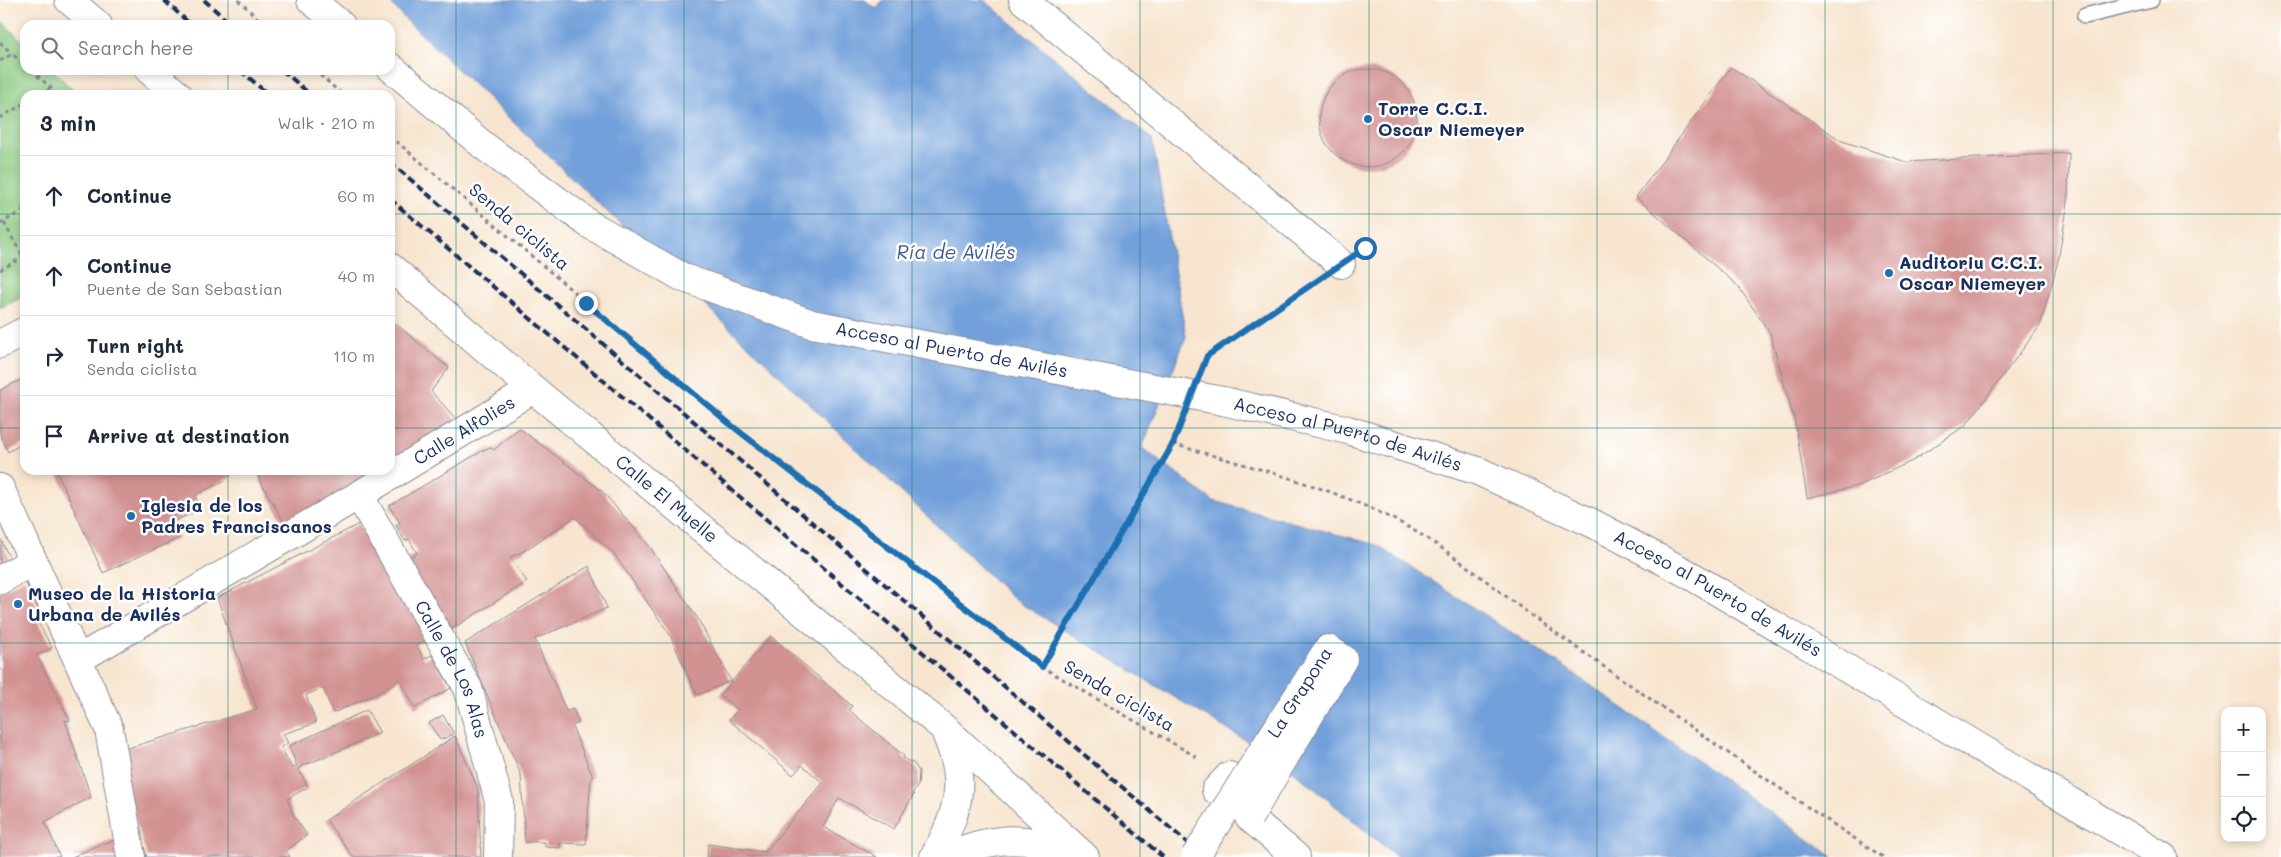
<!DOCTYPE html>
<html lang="en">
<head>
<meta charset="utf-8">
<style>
	body { margin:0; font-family:Mali,sans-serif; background:#f2f2f3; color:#1f2937 }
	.controls { position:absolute; right:15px; bottom:15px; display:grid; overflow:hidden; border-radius:10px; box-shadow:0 2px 8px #0003 }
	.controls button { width:45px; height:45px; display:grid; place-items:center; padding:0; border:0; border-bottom:1px solid #e0e1e3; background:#fff; color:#1f2937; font:25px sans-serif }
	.stop { position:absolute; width:15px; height:15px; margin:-11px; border:4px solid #1f6fb2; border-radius:50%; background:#fff }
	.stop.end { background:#1f6fb2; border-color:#fff; box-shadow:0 1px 5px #0008 }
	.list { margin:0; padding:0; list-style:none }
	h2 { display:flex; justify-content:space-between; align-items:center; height:65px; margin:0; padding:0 20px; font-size:21px }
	h2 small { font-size:16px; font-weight:400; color:#747a83 }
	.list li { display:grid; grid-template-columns:32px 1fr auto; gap:15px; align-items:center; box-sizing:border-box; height:80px; padding:0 20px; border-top:1px solid #e0e1e3 }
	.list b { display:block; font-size:19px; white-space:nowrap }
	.list p { margin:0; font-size:16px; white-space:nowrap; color:#747a83 }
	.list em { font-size:16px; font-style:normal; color:#747a83 }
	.icon { flex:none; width:28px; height:28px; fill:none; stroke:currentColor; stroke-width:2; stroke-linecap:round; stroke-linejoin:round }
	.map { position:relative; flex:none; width:2281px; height:857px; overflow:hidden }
	.search { position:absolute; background:#fff; box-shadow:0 2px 8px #0003; left:20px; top:20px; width:375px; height:55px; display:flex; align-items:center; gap:12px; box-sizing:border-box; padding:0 18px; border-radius:15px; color:#747a83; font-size:19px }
	.panel { position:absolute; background:#fff; box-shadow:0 2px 8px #0003; left:20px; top:90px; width:375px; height:385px; border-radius:15px }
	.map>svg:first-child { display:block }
	.green { fill:#8ac87e; stroke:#527c6e }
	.water { fill:#72a0da; stroke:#46689c }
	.building { fill:#d29291 }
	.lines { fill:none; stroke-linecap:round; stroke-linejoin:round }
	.lane-casing { stroke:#898a96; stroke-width:18 }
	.street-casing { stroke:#898a96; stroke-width:30 }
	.primary-casing { stroke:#898a96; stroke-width:30 }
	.highway-casing { stroke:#898a96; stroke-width:30 }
	.path { stroke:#898a96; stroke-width:3; stroke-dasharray:4 4; stroke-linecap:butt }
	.lane { stroke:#fff; stroke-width:15 }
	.street { stroke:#fff; stroke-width:28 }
	.primary { stroke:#fff; stroke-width:28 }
	.highway { stroke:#fff; stroke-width:28 }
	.rail { stroke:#1b2f5e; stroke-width:4; stroke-dasharray:8 4; stroke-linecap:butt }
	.street-bridge-casing { stroke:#898a96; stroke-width:30; stroke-linecap:butt }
	.highway-bridge-casing { stroke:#898a96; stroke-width:30; stroke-linecap:butt }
	.street-bridge { stroke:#fff; stroke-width:28 }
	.highway-bridge { stroke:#fff; stroke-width:28 }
	.route { stroke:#1f6fb2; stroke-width:6 }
	.grid { fill:none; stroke:#0f766e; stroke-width:1; stroke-opacity:0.55 }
	.poi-dot { fill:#1f6fb2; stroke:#fff; stroke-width:2 }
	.labels { text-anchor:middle; stroke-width:5; stroke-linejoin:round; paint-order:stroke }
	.poi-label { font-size:18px; font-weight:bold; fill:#1b2f5e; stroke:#fff; text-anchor:start }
	.street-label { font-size:18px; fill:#1b2f5e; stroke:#fff }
	.water-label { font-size:19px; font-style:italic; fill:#3e5c90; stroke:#fff }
</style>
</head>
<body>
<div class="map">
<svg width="2281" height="857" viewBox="0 0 2281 857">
	<rect width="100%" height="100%" fill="#fff"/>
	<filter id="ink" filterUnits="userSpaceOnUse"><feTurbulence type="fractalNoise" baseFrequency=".02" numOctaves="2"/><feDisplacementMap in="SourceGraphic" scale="10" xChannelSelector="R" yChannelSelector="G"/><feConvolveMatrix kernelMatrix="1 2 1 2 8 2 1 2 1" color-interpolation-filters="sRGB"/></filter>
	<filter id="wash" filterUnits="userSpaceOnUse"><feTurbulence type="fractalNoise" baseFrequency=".0096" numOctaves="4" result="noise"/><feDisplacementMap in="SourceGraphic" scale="20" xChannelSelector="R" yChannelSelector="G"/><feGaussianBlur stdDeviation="1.12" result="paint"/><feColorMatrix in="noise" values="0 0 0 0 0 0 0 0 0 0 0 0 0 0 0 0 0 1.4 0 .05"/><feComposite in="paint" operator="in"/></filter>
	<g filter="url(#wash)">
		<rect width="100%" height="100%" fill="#f7e5cf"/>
		<polygon class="green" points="0,20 25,44 25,70 53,70 78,95 25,95 25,296 0,308"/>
		<polygon class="water" points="388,0 865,0 876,9 883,0 984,0 1152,139 1186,337 1142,448 1213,501 1377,545 1566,668 1833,857 1397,857 1286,765 1015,600 405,19"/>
		<g id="blocks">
			<g class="building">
				<polygon points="1731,67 1842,141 1906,162 2069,153 2068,202 2058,261 2040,326 1966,425 1914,460 1861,485 1807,498 1795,422 1770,333 1738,286 1636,197"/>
				<circle cx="1368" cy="118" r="49"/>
				<polygon points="390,319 449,368 431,391 462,426 390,466"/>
				<polygon points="25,378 25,442 8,452 0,434 0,390"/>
				<polygon points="519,428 602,491 648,544 698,619 731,681 697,695 670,635 614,554 575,517 522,552 510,557 527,582 447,632 400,564 417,553 409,539 405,541 396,525 400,523 389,506 482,451 490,447 494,450"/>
				<polygon points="56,470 236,470 224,481 195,495 201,509 171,523 179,538 103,573"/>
				<polygon points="259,470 383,470 285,524 259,479"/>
				<polygon points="359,524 429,638 416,645 424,659 432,655 451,688 415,708 400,679 380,692 333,713 323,688 306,695 316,723 283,734 288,743 281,747 292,768 297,766 289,746 367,710 380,733 298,768 308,787 287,799 294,816 307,835 286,851 290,857 147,857 115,752 257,709 217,598"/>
				<polygon points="0,538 13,565 0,571"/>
				<polygon points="589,566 607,608 535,639 566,711 573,709 579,723 572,726 593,777 591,777 586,844 560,843 560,848 545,847 545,842 525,842 521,775 465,643"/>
				<polygon points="24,579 41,616 36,619 52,648 37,655 70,721 65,720 91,797 45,822 60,857 0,857 0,592"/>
				<polygon points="771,636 852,706 849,710 904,756 903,758 914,764 919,771 918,786 912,793 914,794 894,829 839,798 823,827 877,857 707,857 708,844 765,852 823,783 802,765 793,775 729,720 738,710 720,695"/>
				<polygon points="443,715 454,734 440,740 429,723"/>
				<polygon points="455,736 478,788 481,857 353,857 326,820"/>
				<polygon points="115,840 119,857 72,857 104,843"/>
			</g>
		</g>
	</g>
	<g filter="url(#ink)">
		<use href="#blocks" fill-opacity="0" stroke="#898a96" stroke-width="1"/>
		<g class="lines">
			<defs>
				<polyline id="lane" points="2085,16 2151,0"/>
				<g id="street">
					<polyline points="1023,0 1341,264"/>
					<polyline points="0,344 25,331"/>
					<polyline points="0,488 109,729 131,857"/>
					<path id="s1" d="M 359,495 L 468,688 L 499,801 L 498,857"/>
					<polyline points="0,580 33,561"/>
					<path id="s2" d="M 79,659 L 359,495 L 533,389"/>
					<polyline points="1216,790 1229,776"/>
					<polyline points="1249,817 1296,857"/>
				</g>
				<g id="primary">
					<polyline points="69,0 98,25"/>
					<polyline points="149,70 178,95"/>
					<path id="s3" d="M 390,267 L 533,389 L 945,729 L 1085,857"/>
					<path d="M 934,857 C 949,830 963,800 957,768 C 955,755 949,742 945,730"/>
					<path d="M 946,857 C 974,844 1007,836 1037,843 C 1048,845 1059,852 1069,857"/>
				</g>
				<g id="highway">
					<polyline points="311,0 341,25"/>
					<polyline points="390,67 484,146"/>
					<path id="s4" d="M 1223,401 L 1348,430 L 1478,471 L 1592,523 L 1690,575 L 2163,857"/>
				</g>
			</defs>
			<use href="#lane" class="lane-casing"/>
			<use href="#street" class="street-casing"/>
			<use href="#primary" class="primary-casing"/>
			<use href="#highway" class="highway-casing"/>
			<g class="path">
				<polyline points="238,0 265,25"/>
				<polyline points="0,42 12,54"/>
				<polyline points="0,61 12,54 25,65"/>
				<polyline points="31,70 51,88 54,95"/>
				<polyline points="314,70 343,95"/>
				<polyline points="40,95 51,88"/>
				<polyline points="0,118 25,103"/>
				<polyline points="390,136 731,425 1042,667 1200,759"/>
				<polyline points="4,223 23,257"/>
				<polyline points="0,224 25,209"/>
				<polyline points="0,270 25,256"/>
				<polyline points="1203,365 1207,356 1314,283"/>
				<path d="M 1173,444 C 1247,466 1324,484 1393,519 C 1447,546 1494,589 1543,624 C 1656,703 1768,782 1883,857"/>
				<polyline points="1042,667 1163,461 1179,427"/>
			</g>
			<use href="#lane" class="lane"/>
			<use href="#street" class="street"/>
			<use href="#primary" class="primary"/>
			<use href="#highway" class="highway"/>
			<g class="rail">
				<polyline points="164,0 191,25"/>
				<polyline points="204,0 232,25"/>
				<polyline points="240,70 269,95"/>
				<polyline points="282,70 311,95"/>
				<polyline points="390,162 1204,857"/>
				<polyline points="390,199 1163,857"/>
			</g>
			<defs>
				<g id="street-bridge">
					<path id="s5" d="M 1195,857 L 1328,649 L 1343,659 L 1249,817"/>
				</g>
				<g id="highway-bridge">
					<path id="s6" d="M 484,146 L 589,224 L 684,278 L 812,324 L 1223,401"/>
				</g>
			</defs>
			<use href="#street-bridge" class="street-bridge-casing"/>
			<use href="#highway-bridge" class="highway-bridge-casing"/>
			<use href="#street-bridge" class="street-bridge"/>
			<use href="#highway-bridge" class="highway-bridge"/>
		</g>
	</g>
	<g class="lines" filter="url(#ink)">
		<polyline class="route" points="586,303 731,425 1042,667 1173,444 1207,356 1365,248"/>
	</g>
	<path class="grid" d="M 228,0 L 228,25M 456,0 L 456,857M 684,0 L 684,857M 912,0 L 912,857M 1140,0 L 1140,857M 1369,0 L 1369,857M 1597,0 L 1597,857M 1825,0 L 1825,857M 2053,0 L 2053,857M 228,70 L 228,95M 0,214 L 25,214M 390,214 L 2281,214M 0,428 L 25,428M 390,428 L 2281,428M 228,470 L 228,857M 0,643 L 2281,643"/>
	<g class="poi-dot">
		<circle cx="1368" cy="119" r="5"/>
		<circle cx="1889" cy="273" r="5"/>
		<circle cx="131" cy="516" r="5"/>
		<circle cx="18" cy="604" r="5"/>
	</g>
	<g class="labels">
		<g class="poi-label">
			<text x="1378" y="115">Torre C.C.I.<tspan x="1378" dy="21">Oscar Niemeyer</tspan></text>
			<text x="1899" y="269">Auditoriu C.C.I.<tspan x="1899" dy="21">Oscar Niemeyer</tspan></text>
			<text x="141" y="512">Iglesia de los<tspan x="141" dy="21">Padres Franciscanos</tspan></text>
			<text x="28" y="600">Museo de la Historia<tspan x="28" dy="21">Urbana de Avilés</tspan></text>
		</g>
		<g class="street-label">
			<text transform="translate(519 227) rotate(40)" y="6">Senda ciclista</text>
			<text dy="6" stroke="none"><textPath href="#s6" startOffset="518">Acceso al Puerto de Avilés</textPath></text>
			<text dy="6" stroke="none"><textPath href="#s2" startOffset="448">Calle Alfolies</textPath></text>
			<text dy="6" stroke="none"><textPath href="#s4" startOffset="129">Acceso al Puerto de Avilés</textPath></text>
			<text dy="6" stroke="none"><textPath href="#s3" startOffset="361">Calle El Muelle</textPath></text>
			<text dy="6" stroke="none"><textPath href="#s4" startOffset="534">Acceso al Puerto de Avilés</textPath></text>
			<text dy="6" stroke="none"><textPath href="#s1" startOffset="198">Calle de Los Alas</textPath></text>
			<text transform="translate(1119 696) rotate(30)" y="6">Senda ciclista</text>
			<text dy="6" stroke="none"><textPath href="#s5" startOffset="195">La Grapona</textPath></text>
		</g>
		<g class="water-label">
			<text x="956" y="259">Ría de Avilés</text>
		</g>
	</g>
</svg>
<div class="controls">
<button>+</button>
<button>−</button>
<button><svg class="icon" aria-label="locate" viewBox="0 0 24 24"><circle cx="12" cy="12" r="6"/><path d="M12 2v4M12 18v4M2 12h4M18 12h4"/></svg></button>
</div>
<div class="stop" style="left:1365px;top:248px"></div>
<div class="stop end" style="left:586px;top:303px"></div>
<div class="search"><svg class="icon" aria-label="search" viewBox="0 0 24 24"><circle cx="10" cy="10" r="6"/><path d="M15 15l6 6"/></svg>Search here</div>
<section class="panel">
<h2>3 min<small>Walk · 210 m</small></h2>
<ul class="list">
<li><svg class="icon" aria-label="ahead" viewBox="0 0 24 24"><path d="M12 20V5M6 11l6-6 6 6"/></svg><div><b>Continue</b></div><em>60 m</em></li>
<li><svg class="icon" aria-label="ahead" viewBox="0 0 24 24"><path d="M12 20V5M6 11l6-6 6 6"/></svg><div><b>Continue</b><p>Puente de San Sebastian</p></div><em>40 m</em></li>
<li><svg class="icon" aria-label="right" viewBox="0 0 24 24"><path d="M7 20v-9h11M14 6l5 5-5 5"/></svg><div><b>Turn right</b><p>Senda ciclista</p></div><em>110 m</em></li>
<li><svg class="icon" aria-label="arrive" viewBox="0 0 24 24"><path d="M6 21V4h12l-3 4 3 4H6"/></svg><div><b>Arrive at destination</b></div></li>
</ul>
</section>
</div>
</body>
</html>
